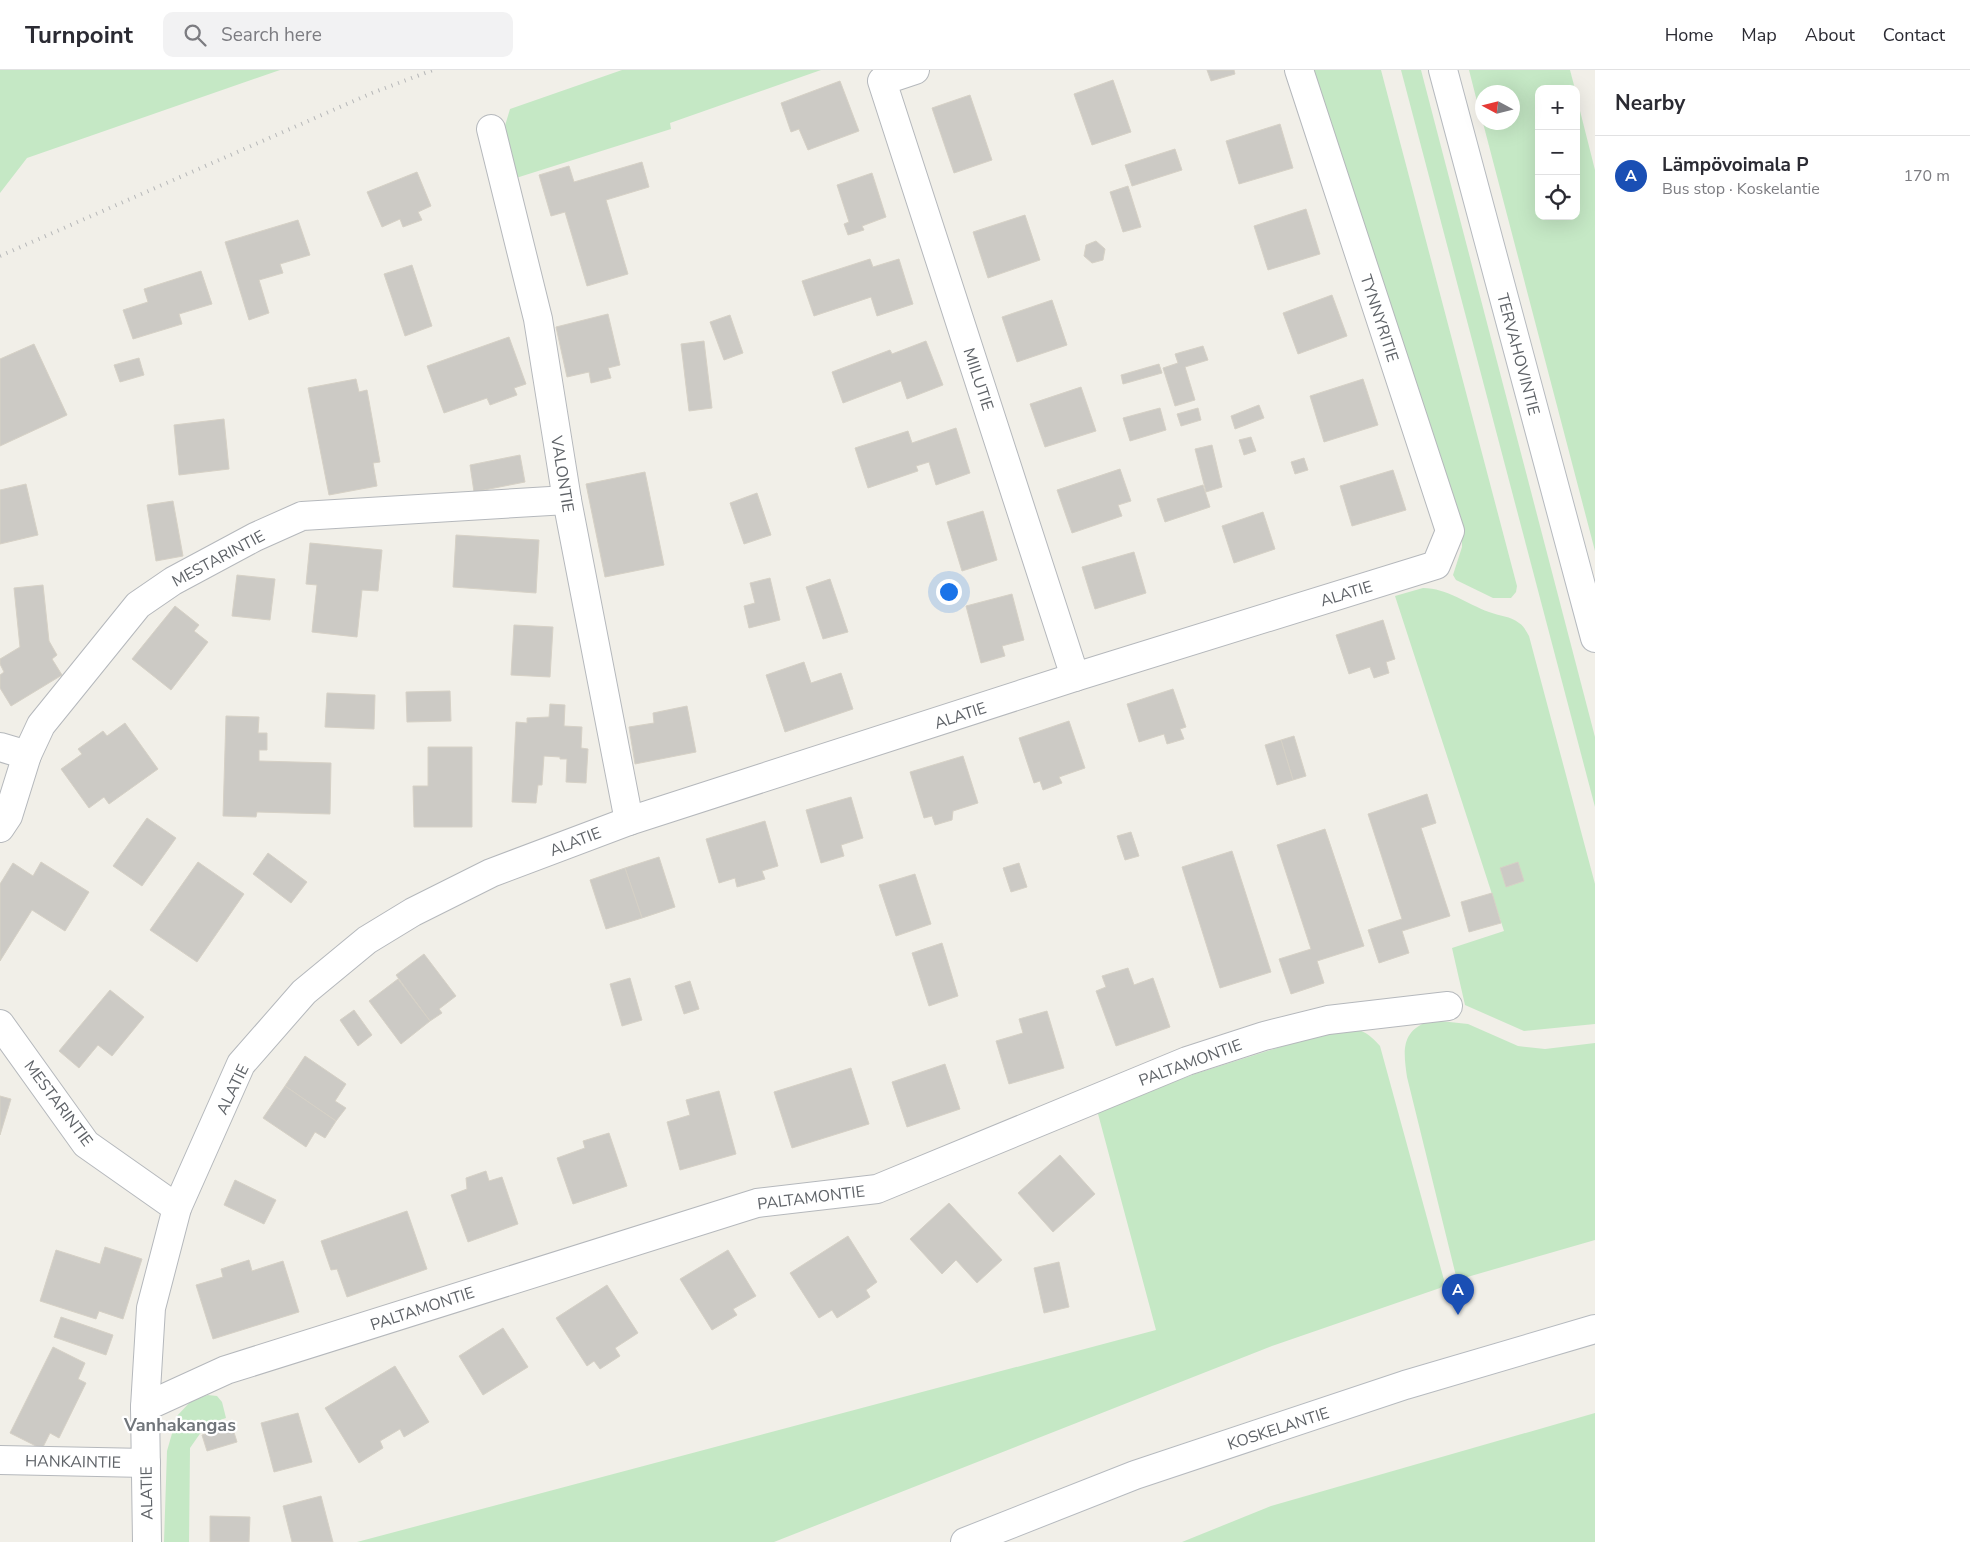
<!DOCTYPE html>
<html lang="en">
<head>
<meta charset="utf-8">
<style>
	body { margin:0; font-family:"Nunito Sans",sans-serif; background:#f2f2f3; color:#2b2b33 }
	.controls { position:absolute; right:15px; top:15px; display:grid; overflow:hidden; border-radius:10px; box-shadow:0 5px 20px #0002 }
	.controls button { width:45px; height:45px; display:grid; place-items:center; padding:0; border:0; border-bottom:1px solid #e1e1e2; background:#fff; color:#2b2b33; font:25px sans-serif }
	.compass { position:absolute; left:1475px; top:15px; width:45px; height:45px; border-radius:50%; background:#fff; box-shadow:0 5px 20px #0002; rotate:277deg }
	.you { position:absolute; left:948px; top:521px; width:18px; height:18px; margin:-12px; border:4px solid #fff; border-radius:50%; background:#1a73e8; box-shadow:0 0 0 8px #1a73e833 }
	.badge { display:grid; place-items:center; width:32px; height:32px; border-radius:50%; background:#0b8043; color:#fff; font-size:16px; font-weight:700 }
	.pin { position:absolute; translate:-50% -41px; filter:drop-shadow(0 1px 2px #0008) }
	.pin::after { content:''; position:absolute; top:26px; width:18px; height:15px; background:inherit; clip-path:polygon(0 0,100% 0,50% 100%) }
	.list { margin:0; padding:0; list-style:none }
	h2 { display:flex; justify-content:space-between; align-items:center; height:65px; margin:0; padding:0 20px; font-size:21px }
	h2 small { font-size:16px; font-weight:400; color:#7c7c81 }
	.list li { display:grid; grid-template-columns:32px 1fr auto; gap:15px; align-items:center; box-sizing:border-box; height:80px; padding:0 20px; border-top:1px solid #e1e1e2 }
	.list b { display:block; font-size:19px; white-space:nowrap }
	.list p { margin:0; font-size:16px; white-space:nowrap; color:#7c7c81 }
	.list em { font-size:16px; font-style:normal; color:#7c7c81 }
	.icon { flex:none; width:28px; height:28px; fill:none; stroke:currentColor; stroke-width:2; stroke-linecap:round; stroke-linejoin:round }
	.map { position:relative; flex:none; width:1595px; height:1472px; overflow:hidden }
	header { display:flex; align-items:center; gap:30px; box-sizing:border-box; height:70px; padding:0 25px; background:#fff; border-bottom:1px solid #e1e1e2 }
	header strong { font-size:24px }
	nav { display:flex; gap:28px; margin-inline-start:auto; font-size:18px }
	.search { width:350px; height:45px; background:#f2f2f3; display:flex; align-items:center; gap:12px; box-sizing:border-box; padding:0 18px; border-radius:10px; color:#7c7c81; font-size:19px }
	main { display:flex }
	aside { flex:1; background:#fff }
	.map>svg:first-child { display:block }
	.green { fill:#c5e8c5 }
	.building { fill:#cccac5; stroke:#d6d1c6 }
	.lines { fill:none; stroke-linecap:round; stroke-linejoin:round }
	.minor-casing { stroke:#b5b8bc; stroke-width:30 }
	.secondary-casing { stroke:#b6babf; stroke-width:30 }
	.minor { stroke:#fff; stroke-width:28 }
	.secondary { stroke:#fff; stroke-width:28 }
	.rail { stroke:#b6b7b8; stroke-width:4; stroke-dasharray:1 6; stroke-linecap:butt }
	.labels { text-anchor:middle; stroke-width:4.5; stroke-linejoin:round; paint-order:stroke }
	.street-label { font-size:16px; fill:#5f6368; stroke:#fff }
	.neighbourhood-label { font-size:18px; font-weight:bold; fill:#70757a; stroke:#fff }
</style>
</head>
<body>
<header>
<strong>Turnpoint</strong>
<div class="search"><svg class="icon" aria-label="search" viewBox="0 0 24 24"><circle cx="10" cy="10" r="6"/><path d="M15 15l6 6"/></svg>Search here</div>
<nav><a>Home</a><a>Map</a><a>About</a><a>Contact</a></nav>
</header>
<main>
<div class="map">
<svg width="1595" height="1472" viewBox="0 0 1595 1472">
	<rect width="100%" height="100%" fill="#f1efe8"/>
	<g class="green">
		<polygon points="0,0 280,0 27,88 0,123"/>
		<polygon points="622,0 821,0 670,53 671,59 516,108 504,59 510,39"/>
		<polygon points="1313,0 1381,0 1517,516 1516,522 1511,528 1493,528 1456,510 1453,505 1462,477 1462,457"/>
		<polygon points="1401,0 1421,0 1595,667 1595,737"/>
		<polygon points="1469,0 1570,0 1575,19 1539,19 1539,146 1576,146 1576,25 1595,100 1595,481 1483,53 1512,52 1512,22 1482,22 1482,51"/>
		<path d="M 1423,518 C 1447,518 1467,534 1489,542 C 1499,546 1511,546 1519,553 C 1524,556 1526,561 1529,566 L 1595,814 L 1595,954 L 1524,961 L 1465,935 L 1452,878 L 1504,861 L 1395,526 Z"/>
		<path d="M 1431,950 L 1468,954 L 1518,976 L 1545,979 L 1595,973 L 1595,1170 L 1457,1210 L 1407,1007 C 1403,979 1401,961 1431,950 Z"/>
		<path d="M 1343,957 C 1360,959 1368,962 1380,976 L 1444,1210 L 1443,1215 L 1440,1218 L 1272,1276 L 774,1472 L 357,1472 L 1156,1260 L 1097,1040 L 1195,1004 Z"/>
		<polygon points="208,1325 217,1326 222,1332 226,1348 206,1355 190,1378 189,1472 164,1472 167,1381 177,1346 191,1331"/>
		<polygon points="1595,1343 1595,1472 1182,1472 1271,1436"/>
	</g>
	<g class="building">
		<polygon points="1207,0 1234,0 1235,4 1211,11"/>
		<polygon points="1113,10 1131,62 1092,75 1074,24"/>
		<polygon points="840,11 859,61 808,80 799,59 791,62 781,33"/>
		<polygon points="970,25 992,90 954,103 932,38"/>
		<polygon points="1280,54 1293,98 1239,114 1226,71"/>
		<polygon points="1175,79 1182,100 1132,116 1125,95"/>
		<polygon points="642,92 649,117 606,130 628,204 587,216 565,142 551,146 539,105 569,96 574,112"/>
		<polygon points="417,102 431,136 418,142 422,150 403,157 400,149 382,157 367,122"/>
		<polygon points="872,103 886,147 862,156 864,160 848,165 844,154 849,152 837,115"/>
		<polygon points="1128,116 1141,157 1123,162 1110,122"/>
		<polygon points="1306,139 1320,184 1268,200 1254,156"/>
		<polygon points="1025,145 1040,190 988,208 973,162"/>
		<polygon points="298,150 310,185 280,194 283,203 259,210 269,243 249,250 225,172"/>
		<polygon points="1096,171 1105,179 1103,190 1092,193 1084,186 1086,175"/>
		<polygon points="870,189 873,197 899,189 913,234 877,246 871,227 814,246 802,211"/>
		<polygon points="412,195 432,256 405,266 384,204"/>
		<polygon points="201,201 212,234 179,244 182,254 133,269 123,240 148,232 144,219"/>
		<polygon points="1332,225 1347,266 1298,284 1283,243"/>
		<polygon points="1052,230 1067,275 1017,292 1002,247"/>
		<polygon points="608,244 620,295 608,298 611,308 591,313 589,302 567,307 556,257"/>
		<polygon points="730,245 743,283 724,290 710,252"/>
		<polygon points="509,267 526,314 514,318 517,325 490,335 487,328 444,343 427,296"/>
		<polygon points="704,271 712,338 689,341 681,274"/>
		<polygon points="926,271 943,315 907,329 901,311 843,333 832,302 890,280 892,284"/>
		<polygon points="34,274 67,345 0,376 0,289"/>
		<polygon points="1203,276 1208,290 1185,297 1195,330 1175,336 1163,298 1178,293 1175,284"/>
		<polygon points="139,288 144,305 120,312 114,295"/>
		<polygon points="1159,294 1162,303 1123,314 1121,305"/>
		<polygon points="356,309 359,322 367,320 380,392 373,393 377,416 329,425 308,318"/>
		<polygon points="1363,309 1378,355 1324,372 1310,326"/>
		<polygon points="1081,317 1096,361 1045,377 1030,334"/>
		<polygon points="1259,335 1264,348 1235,359 1231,346"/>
		<polygon points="1160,338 1166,360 1130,371 1123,348"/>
		<polygon points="1198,338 1201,350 1181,356 1177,344"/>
		<polygon points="224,349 229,399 179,405 174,355"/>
		<polygon points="956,358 970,403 936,415 929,392 916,396 918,401 868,418 855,378 908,361 912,373"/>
		<polygon points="1251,367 1256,381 1244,385 1239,370"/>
		<polygon points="1212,375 1222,417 1206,422 1195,379"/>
		<polygon points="520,385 525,412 474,422 470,395"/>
		<polygon points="1304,388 1308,400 1295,404 1291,392"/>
		<polygon points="1120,399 1131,431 1118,435 1122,446 1072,463 1057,420"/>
		<polygon points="1393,400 1406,440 1352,456 1340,416"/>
		<polygon points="645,402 664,495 605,507 586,414"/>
		<polygon points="26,414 38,465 0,474 0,420"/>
		<polygon points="1203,415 1210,437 1165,452 1157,429"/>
		<polygon points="757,423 771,465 744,474 730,433"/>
		<polygon points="173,431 183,486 156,491 147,435"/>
		<polygon points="983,441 997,490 962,501 947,452"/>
		<polygon points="1263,442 1275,479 1234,493 1222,456"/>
		<polygon points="456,465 539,470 536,523 453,517"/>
		<polygon points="310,473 382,480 378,521 362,520 357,567 312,562 317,515 306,514"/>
		<polygon points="1134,482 1146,523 1095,539 1082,497"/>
		<polygon points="237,505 275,509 270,550 232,546"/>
		<polygon points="770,508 780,550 749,558 744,536 755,533 750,513"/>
		<polygon points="830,509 848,562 823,569 806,517"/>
		<polygon points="43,515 49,571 57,585 52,589 62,605 11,636 0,618 0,605 4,602 0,594 0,589 20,577 14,518"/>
		<polygon points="1012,524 1024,570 1002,576 1005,586 981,593 966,536"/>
		<polygon points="175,536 199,555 194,561 208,572 171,620 132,589"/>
		<polygon points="1383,550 1395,589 1386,592 1389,603 1374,608 1370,597 1349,604 1336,565"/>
		<polygon points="514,555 553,557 550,607 511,605"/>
		<polygon points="804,592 811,613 841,603 853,639 785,662 766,605"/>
		<polygon points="1173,619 1186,657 1180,659 1184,669 1167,674 1164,664 1139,672 1127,634"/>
		<polygon points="450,621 451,651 407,652 406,622"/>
		<polygon points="327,623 375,625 374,659 325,657"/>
		<polygon points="550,634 565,635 564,656 582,657 581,678 588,679 586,713 566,712 567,689 560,689 560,687 544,686 542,715 538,715 536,733 512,732 516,652 527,653 527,648 549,647"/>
		<polygon points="687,636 696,682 635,694 629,657 654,653 653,643"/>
		<polygon points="226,646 259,647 258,663 267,663 267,680 259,680 259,691 331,693 330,744 257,742 256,747 223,746"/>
		<polygon points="1069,651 1085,698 1059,707 1062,713 1043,720 1040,711 1034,713 1019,668"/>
		<polygon points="125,653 158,699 109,734 104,727 89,738 61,699 82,684 78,679 103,661 107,666"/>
		<polygon points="1294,666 1306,706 1293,710 1281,670"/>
		<polygon points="1281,670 1293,710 1277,715 1265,675"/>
		<polygon points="428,677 472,677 472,757 414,757 413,716 428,716"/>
		<polygon points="963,686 978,733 953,741 952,750 935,755 932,746 924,748 910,702"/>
		<polygon points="1427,724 1436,753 1421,758 1450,846 1402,861 1409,883 1379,893 1368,860 1402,849 1368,744"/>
		<polygon points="851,727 863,768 841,775 844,786 821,793 806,740"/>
		<polygon points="147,748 176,768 142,816 113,796"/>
		<polygon points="765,751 778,796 762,801 765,809 737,817 735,808 719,813 706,769"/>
		<polygon points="1325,759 1364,876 1317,891 1324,913 1291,924 1279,889 1311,879 1277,775"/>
		<polygon points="1131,762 1139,786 1125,790 1117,766"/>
		<polygon points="1232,781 1271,902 1220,918 1182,797"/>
		<polygon points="268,783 307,812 291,833 253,804"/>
		<polygon points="659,787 675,837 642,848 625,798"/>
		<polygon points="41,792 89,822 65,861 32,840 0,891 0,814 13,793 33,806"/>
		<polygon points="198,792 244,824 197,892 150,860"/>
		<polygon points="1518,792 1524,811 1506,817 1500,798"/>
		<polygon points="1019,793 1027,817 1011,822 1003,798"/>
		<polygon points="625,798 642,848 606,859 590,810"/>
		<polygon points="915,804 931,854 896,866 879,815"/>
		<polygon points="1492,823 1501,853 1469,862 1461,832"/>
		<polygon points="942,873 958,926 929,936 912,883"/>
		<polygon points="424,884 456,926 439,939 442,943 430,951 396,905"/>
		<polygon points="1128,898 1134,915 1153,908 1170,957 1116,976 1096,921 1106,917 1102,906"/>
		<polygon points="630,908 642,950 622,956 610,914"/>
		<polygon points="398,909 430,951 401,974 369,931"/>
		<polygon points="690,911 699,939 684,944 675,916"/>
		<polygon points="110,920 144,947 112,986 98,975 79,998 59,981"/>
		<polygon points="354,940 372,965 358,976 340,950"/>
		<polygon points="1047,941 1064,998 1009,1014 996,971 1023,963 1019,949"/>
		<polygon points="305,986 346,1014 335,1031 346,1038 336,1051 285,1016"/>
		<polygon points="945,994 960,1039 907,1057 892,1012"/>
		<polygon points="851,998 869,1054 792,1078 774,1022"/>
		<polygon points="285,1016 336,1051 325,1068 315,1062 306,1077 263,1048"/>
		<polygon points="719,1021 736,1084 680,1100 667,1052 690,1045 686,1030"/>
		<polygon points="0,1026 11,1029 0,1065"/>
		<polygon points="609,1063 627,1116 573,1134 557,1088 585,1078 583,1071"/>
		<polygon points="1060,1085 1095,1124 1053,1162 1018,1123"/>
		<polygon points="486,1101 489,1111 502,1107 518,1154 468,1172 451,1125 467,1119 466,1108"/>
		<polygon points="235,1110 276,1130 264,1154 224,1135"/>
		<polygon points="949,1133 1002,1190 977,1213 956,1190 942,1204 910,1169"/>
		<polygon points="407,1141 427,1199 347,1227 337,1199 331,1200 321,1171"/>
		<polygon points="848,1166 877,1212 866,1220 870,1227 837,1248 832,1240 819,1248 790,1203"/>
		<polygon points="105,1177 142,1189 123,1249 99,1241 96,1249 40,1231 56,1180 100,1194"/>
		<polygon points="728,1180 756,1226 733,1239 737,1245 712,1260 680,1209"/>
		<polygon points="249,1190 252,1201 283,1191 299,1242 213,1269 196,1215 223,1207 221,1199"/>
		<polygon points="1059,1192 1069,1237 1044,1243 1034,1198"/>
		<polygon points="607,1215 638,1263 615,1278 620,1286 600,1299 594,1291 587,1296 556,1248"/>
		<polygon points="61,1247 113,1265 106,1285 54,1267"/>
		<polygon points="503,1258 528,1297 483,1325 459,1286"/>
		<polygon points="53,1277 85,1293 78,1309 86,1313 59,1368 50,1363 42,1379 10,1363"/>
		<polygon points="395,1296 429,1352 404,1367 400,1359 380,1371 383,1378 359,1393 325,1338"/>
		<polygon points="298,1343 312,1392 274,1402 261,1353"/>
		<polygon points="232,1356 237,1372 207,1381 202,1365"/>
		<polygon points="321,1426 333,1472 292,1472 283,1436"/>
		<polygon points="210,1446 250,1447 249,1472 210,1472"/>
	</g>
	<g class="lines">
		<defs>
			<g id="minor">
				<polyline points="915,0 882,11 1075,607"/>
				<polyline points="491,59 538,249 567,430 629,751"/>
				<polyline points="0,677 27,685"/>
				<polyline points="0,758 8,746 27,685 41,655 138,535 173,511 255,467 302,446 567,430"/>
				<polyline points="0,954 86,1074 177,1138"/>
				<polyline points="145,1337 226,1300 757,1133 877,1119 1187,991 1264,966 1328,950 1448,936"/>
				<polyline points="0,1390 146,1393"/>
				<polyline points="147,1472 145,1337 151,1238 177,1138 241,994 304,922 367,870 413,842 491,803 629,751 1075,607 1436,495 1450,461 1299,0"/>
			</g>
			<g id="secondary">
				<polyline points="1443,0 1595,568"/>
				<polyline points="965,1472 1135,1405 1405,1315 1595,1259"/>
			</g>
		</defs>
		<use href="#minor" class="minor-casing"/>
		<use href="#secondary" class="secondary-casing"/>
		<use href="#minor" class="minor"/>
		<use href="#secondary" class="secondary"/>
		<polyline class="rail" points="0,186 372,23 433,0"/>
	</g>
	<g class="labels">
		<g class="street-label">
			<text transform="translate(1380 248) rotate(72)" y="6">TYNNYRITIE</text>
			<text transform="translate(1519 284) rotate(75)" y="6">TERVAHOVINTIE</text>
			<text transform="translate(979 309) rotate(72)" y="6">MIILUTIE</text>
			<text transform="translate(563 404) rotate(81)" y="6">VALONTIE</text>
			<text transform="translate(218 488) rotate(-28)" y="6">MESTARINTIE</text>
			<text transform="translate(1346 523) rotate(-17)" y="6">ALATIE</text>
			<text transform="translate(960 645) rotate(-18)" y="6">ALATIE</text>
			<text transform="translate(575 771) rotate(-21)" y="6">ALATIE</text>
			<text transform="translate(1190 992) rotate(-20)" y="6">PALTAMONTIE</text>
			<text transform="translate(232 1019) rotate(-64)" y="6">ALATIE</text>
			<text transform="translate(59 1033) rotate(53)" y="6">MESTARINTIE</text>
			<text transform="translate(811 1127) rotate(-7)" y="6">PALTAMONTIE</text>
			<text transform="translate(422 1238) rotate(-18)" y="6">PALTAMONTIE</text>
			<text transform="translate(1278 1358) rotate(-18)" y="6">KOSKELANTIE</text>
			<text transform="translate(73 1391) rotate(1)" y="6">HANKAINTIE</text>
			<text transform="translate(146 1423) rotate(-91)" y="6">ALATIE</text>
		</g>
		<g class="neighbourhood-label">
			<text x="180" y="1361">Vanhakangas</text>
		</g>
	</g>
</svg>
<div class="controls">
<button>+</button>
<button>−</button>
<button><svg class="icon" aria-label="locate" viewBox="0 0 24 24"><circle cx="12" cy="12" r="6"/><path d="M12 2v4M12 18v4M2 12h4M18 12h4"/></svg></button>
</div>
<svg class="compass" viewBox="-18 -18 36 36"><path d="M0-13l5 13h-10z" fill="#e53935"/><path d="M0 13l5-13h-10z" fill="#7c7c81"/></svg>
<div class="you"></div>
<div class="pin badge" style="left:1458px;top:1245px;background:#1a4fb4">A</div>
</div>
<aside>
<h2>Nearby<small></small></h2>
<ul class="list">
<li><span class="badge" style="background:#1a4fb4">A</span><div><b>Lämpövoimala P</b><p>Bus stop · Koskelantie</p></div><em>170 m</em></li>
</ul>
</aside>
</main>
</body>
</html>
